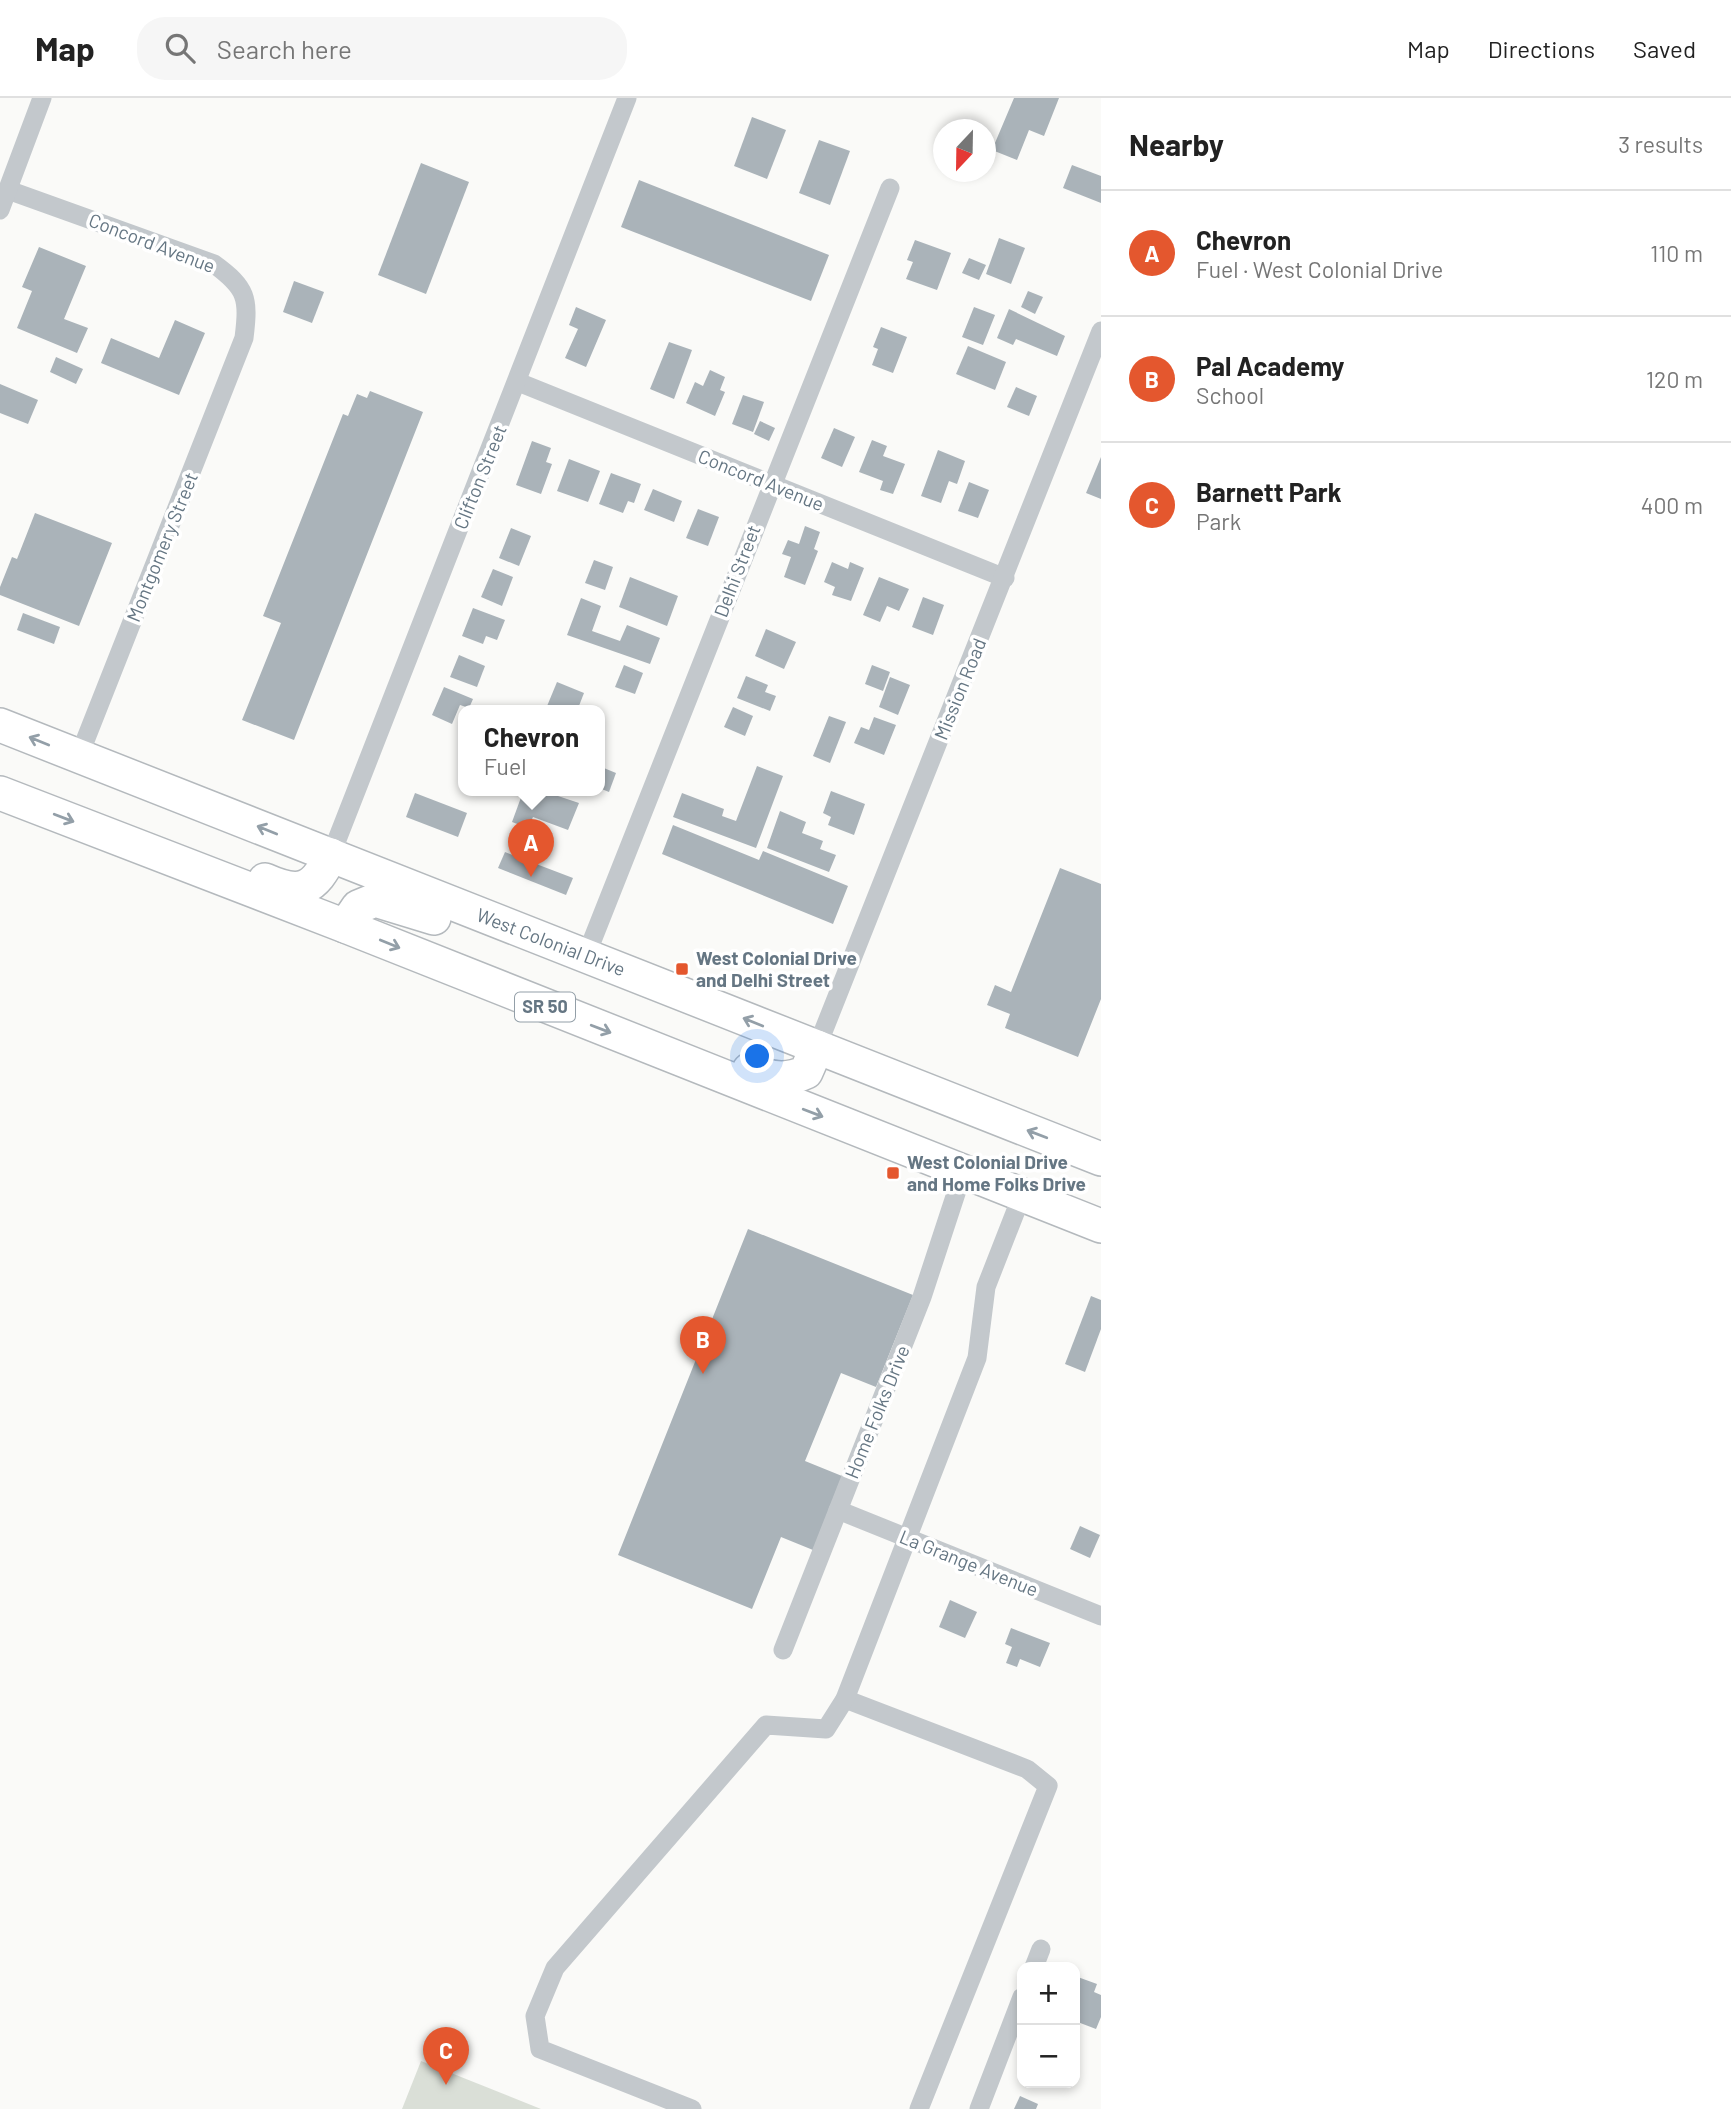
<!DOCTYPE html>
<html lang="en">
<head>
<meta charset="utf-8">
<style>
	body { margin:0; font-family:Barlow,sans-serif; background:#f6f6f6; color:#222 }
	.controls { position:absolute; right:21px; bottom:21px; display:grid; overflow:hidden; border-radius:14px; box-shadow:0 4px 10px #0003 }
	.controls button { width:63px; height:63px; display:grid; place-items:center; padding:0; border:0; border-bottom:2px solid #e0e0e0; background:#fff; color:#222; font:35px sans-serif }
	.compass { position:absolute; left:933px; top:21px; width:63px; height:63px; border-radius:50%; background:#fff; box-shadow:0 4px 10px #0003; rotate:202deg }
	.you { position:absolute; left:758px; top:959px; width:24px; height:24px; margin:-18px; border:5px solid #fff; border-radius:50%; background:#1a73e8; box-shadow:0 0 0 10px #1a73e833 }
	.badge { display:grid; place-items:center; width:46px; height:46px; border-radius:50%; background:#e4572e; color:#fff; font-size:23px; font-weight:700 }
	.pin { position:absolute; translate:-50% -58px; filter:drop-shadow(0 2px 4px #0008) }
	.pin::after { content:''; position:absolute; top:37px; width:24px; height:21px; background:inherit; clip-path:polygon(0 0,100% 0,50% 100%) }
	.popup { position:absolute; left:458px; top:607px; width:147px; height:91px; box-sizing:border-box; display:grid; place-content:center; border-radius:14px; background:#fff; filter:drop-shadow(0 2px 5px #0005); font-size:23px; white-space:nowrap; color:#767676 }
	.popup b { font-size:26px; color:#222 }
	.popup::after { content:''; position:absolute; left:50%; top:100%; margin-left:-14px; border:14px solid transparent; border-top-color:#fff }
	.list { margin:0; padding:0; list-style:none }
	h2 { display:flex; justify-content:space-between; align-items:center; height:91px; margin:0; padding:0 28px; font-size:30px }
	h2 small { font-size:23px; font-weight:400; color:#767676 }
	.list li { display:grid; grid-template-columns:46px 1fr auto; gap:21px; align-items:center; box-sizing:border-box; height:126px; padding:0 28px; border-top:2px solid #e0e0e0 }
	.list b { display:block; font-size:26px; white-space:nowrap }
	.list p { margin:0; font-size:23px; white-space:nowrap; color:#767676 }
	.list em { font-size:23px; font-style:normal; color:#767676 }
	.icon { flex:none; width:38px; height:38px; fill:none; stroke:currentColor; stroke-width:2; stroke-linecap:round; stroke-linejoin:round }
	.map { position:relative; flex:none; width:1101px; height:2011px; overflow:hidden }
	header { display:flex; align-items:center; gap:42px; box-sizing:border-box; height:98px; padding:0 35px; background:#fff; border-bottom:2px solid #e0e0e0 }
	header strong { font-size:33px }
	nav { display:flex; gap:38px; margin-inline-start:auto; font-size:24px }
	.search { width:490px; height:63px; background:#f6f6f6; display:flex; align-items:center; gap:18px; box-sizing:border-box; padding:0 24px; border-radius:28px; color:#767676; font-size:26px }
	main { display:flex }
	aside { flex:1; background:#fff }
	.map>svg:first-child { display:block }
	.green { fill:#dadfd7 }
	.building { fill:#aab3b9 }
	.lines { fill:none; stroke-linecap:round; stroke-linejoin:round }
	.trunk-casing { stroke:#b4b9bd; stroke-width:36 }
	.minor { stroke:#c3c8cc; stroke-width:19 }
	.trunk { stroke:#fff; stroke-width:33 }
	.oneway { stroke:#939fa8 }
	.poi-dot { fill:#e4572e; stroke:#fff; stroke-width:2.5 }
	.labels { text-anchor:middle; stroke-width:7; stroke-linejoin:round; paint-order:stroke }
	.shield { fill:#fff; stroke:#939fa8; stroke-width:2 }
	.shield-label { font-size:18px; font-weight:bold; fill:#657683 }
	.street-label { font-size:19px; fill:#657683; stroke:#fff }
	.poi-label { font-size:19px; font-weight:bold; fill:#657683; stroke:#fff; text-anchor:start }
</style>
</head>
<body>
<header>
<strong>Map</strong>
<div class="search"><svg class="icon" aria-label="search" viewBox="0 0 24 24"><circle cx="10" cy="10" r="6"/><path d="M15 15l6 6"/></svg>Search here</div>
<nav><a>Map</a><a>Directions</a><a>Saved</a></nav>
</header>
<main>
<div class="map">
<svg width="1101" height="2011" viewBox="0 0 1101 2011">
	<rect width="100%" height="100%" fill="#fafaf8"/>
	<polygon class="green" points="421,1963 541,2011 402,2011"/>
	<g class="building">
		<polygon points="1014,0 1059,0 1044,38 1029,32 1017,62 992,52"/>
		<polygon points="752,19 786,32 767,81 734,68"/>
		<polygon points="819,42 850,53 830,107 799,95"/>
		<polygon points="421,65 469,84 426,196 378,177"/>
		<polygon points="1072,67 1101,78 1101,105 1063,90"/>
		<polygon points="639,82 829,157 811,203 621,129"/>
		<polygon points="999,140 1025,150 1011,186 986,176"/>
		<polygon points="915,142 951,155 937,192 906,181 913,164 907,162"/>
		<polygon points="39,149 86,168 64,221 88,230 77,255 17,230 32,193 22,189"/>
		<polygon points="969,160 986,167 979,182 962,175"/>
		<polygon points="294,183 324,194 312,225 283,214"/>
		<polygon points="1028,193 1043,199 1035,216 1021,209"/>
		<polygon points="576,209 606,222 586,269 565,260 578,231 569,227"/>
		<polygon points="974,209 995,217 983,247 962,239"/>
		<polygon points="1009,211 1065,238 1057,258 1016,241 1013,247 997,240"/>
		<polygon points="175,222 205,235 179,297 101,265 111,240 159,260"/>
		<polygon points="881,229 907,239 893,275 872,267 878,251 873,249"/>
		<polygon points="669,244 692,252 674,301 650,291"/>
		<polygon points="968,248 1006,264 995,292 956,276"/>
		<polygon points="56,259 83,271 76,286 50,274"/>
		<polygon points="710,272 725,279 720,292 725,294 715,318 686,305 695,284 703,288"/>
		<polygon points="0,286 38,302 28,326 0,315"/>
		<polygon points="1016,289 1037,298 1029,318 1007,309"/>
		<polygon points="370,293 423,314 294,642 242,622 281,525 263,518 343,316 348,318 357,296 367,300"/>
		<polygon points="743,297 764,304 753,334 732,326"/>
		<polygon points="760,323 775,330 769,343 754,336"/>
		<polygon points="834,330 855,339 842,369 821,360"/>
		<polygon points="872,342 887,348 883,358 905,366 893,396 880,392 883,383 859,374"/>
		<polygon points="532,343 551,350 546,364 552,366 541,396 516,387"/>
		<polygon points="938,352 965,363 957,386 949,383 941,405 921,398"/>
		<polygon points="1101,359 1101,401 1086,395"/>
		<polygon points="569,361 600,373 588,404 557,393"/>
		<polygon points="611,375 641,386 634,405 628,403 623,415 599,406"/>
		<polygon points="969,384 989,392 978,420 958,413"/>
		<polygon points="653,391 682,403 674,424 644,412"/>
		<polygon points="698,411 719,419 708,448 686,440"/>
		<polygon points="35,415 112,445 79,528 0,497 0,489 12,459 17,461"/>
		<polygon points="805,428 820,434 814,451 818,453 805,487 784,479 791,459 782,456 788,442 799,446"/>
		<polygon points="511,430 531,438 519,468 499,460"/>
		<polygon points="594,462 613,469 605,492 585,485"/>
		<polygon points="832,464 848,471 850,464 864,470 851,503 832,497 835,489 824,484"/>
		<polygon points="493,471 513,479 502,508 481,499"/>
		<polygon points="630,479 678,498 667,528 619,509"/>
		<polygon points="879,479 909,491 899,513 887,508 880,524 863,517"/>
		<polygon points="923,499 944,507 933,537 912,529"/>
		<polygon points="581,500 601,508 592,533 620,543 627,527 660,540 650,566 567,537"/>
		<polygon points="473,510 505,522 497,542 486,538 483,546 462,538"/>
		<polygon points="23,515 60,529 54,546 17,532"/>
		<polygon points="766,531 796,544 784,571 755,558"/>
		<polygon points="459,557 485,568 477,589 450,579"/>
		<polygon points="624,567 643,575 635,596 615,589"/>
		<polygon points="872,567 890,574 883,593 865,586"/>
		<polygon points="746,578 768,587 765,594 776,598 770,613 737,600"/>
		<polygon points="890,579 910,587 898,617 879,609"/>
		<polygon points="557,584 584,595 577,613 545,613"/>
		<polygon points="444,589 473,601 469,610 460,607 452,626 432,617"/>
		<polygon points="733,609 753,618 745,638 724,629"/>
		<polygon points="829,618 846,624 830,665 813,658"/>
		<polygon points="874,619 896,627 884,657 854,645 861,629 869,632"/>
		<polygon points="599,668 616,675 609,694 599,690"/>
		<polygon points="757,668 783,678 756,750 673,719 682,695 724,711 722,718 736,723"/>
		<polygon points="543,693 579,705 568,732 533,719 528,730 512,724 523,694 540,700"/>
		<polygon points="831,693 865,706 854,737 828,727 831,719 823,715"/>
		<polygon points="415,695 467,715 458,739 406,719"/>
		<polygon points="780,713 806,724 802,735 823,743 820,751 836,757 829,774 767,750"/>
		<polygon points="673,727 759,762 763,753 848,788 833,826 662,756"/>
		<polygon points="505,754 573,780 566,797 498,770"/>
		<polygon points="1060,770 1101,786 1101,901 1078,959 1005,930 1010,916 987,907 995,887 1011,894"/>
		<polygon points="748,1131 913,1197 876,1289 841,1275 805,1363 842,1378 813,1452 781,1439 752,1511 618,1457"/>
		<polygon points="1091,1198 1101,1202 1101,1231 1085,1274 1065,1266"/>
		<polygon points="1080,1428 1100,1437 1090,1460 1070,1451"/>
		<polygon points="950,1502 977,1514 965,1540 939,1529"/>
		<polygon points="1011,1530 1050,1545 1040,1569 1020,1561 1017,1569 1006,1565 1012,1549 1005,1546"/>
		<polygon points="1075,1878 1097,1886 1094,1894 1101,1897 1101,1919 1096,1931 1075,1923"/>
		<polygon points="1020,1998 1038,2006 1036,2011 1014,2011"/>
	</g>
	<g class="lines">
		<defs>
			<g id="trunk">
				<polyline points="0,627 1101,1061"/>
				<polyline points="0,695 345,828 1101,1128"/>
				<path d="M 265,782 C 301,798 314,792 331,757"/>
				<polyline points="345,828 358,809 375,802 434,820"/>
				<path d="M 749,972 C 770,980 785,984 806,974 L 817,949"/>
			</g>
		</defs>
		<use href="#trunk" class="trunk-casing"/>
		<g class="minor">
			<path d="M 8,92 L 214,166 C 247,190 249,200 244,240 L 79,658"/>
			<polyline points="0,112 42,0"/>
			<polyline points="518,284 1005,480"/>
			<polyline points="331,757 627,0"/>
			<polyline points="586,858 890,90"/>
			<polyline points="817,949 1101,233"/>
			<polyline points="838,1412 1101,1518"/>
			<polyline points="783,1552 922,1199 963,1074"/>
			<polyline points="845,1601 1027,1671 1048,1688 919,2011"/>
			<polyline points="1034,1869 1041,1851"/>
			<polyline points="692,2011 540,1951 535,1918 555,1870 766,1627 826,1631 845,1601 977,1260 986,1189 1022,1097"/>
			<polyline points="979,2011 1022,1899"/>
		</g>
		<use href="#trunk" class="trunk"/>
	</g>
	<defs><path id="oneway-shaft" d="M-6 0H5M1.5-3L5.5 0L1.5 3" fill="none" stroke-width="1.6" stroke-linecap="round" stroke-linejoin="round" transform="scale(1.75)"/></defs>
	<g class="oneway">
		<use href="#oneway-shaft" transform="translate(39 643) rotate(-158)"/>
		<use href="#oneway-shaft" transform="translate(64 720) rotate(21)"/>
		<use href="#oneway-shaft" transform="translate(267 732) rotate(-158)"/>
		<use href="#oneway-shaft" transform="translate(390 846) rotate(22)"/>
		<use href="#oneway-shaft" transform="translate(753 924) rotate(-158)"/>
		<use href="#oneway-shaft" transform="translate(601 931) rotate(21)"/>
		<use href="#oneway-shaft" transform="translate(813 1015) rotate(21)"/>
		<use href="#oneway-shaft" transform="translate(1037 1036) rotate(-159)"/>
	</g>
	<g class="poi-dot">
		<rect x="675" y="864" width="14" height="14" rx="3.5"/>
		<rect x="886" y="1068" width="14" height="14" rx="3.5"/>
	</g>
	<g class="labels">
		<rect class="shield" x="515" y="894.5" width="60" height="29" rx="5"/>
		<g class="shield-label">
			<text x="545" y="915">SR 50</text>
		</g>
		<g class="street-label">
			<text transform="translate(152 145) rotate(21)" y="7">Concord Avenue</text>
			<text transform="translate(480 379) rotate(-68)" y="7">Clifton Street</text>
			<text transform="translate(761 382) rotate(22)" y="7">Concord Avenue</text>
			<text transform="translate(162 449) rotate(-68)" y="7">Montgomery Street</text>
			<text transform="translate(737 473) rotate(-69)" y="7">Delhi Street</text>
			<text transform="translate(960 591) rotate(-68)" y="7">Mission Road</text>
			<text transform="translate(551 844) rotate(21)" y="7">West Colonial Drive</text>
			<text transform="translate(877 1314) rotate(-68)" y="7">Home Folks Drive</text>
			<text transform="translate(969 1465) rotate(22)" y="7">La Grange Avenue</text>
		</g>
		<g class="poi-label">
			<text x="696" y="867">West Colonial Drive<tspan x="696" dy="22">and Delhi Street</tspan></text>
			<text x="907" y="1071">West Colonial Drive<tspan x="907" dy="22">and Home Folks Drive</tspan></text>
		</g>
	</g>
</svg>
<div class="controls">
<button>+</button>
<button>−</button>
</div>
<svg class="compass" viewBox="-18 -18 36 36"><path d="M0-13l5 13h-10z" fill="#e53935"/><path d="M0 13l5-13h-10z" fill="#767676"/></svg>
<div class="you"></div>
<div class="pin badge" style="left:531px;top:779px">A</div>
<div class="popup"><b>Chevron</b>Fuel</div>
<div class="pin badge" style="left:703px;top:1276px">B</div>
<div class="pin badge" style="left:446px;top:1987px">C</div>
</div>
<aside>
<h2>Nearby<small>3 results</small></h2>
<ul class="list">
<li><span class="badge">A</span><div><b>Chevron</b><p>Fuel · West Colonial Drive</p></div><em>110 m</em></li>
<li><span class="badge">B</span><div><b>Pal Academy</b><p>School</p></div><em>120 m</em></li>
<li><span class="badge">C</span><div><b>Barnett Park</b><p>Park</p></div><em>400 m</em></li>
</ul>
</aside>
</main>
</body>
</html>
